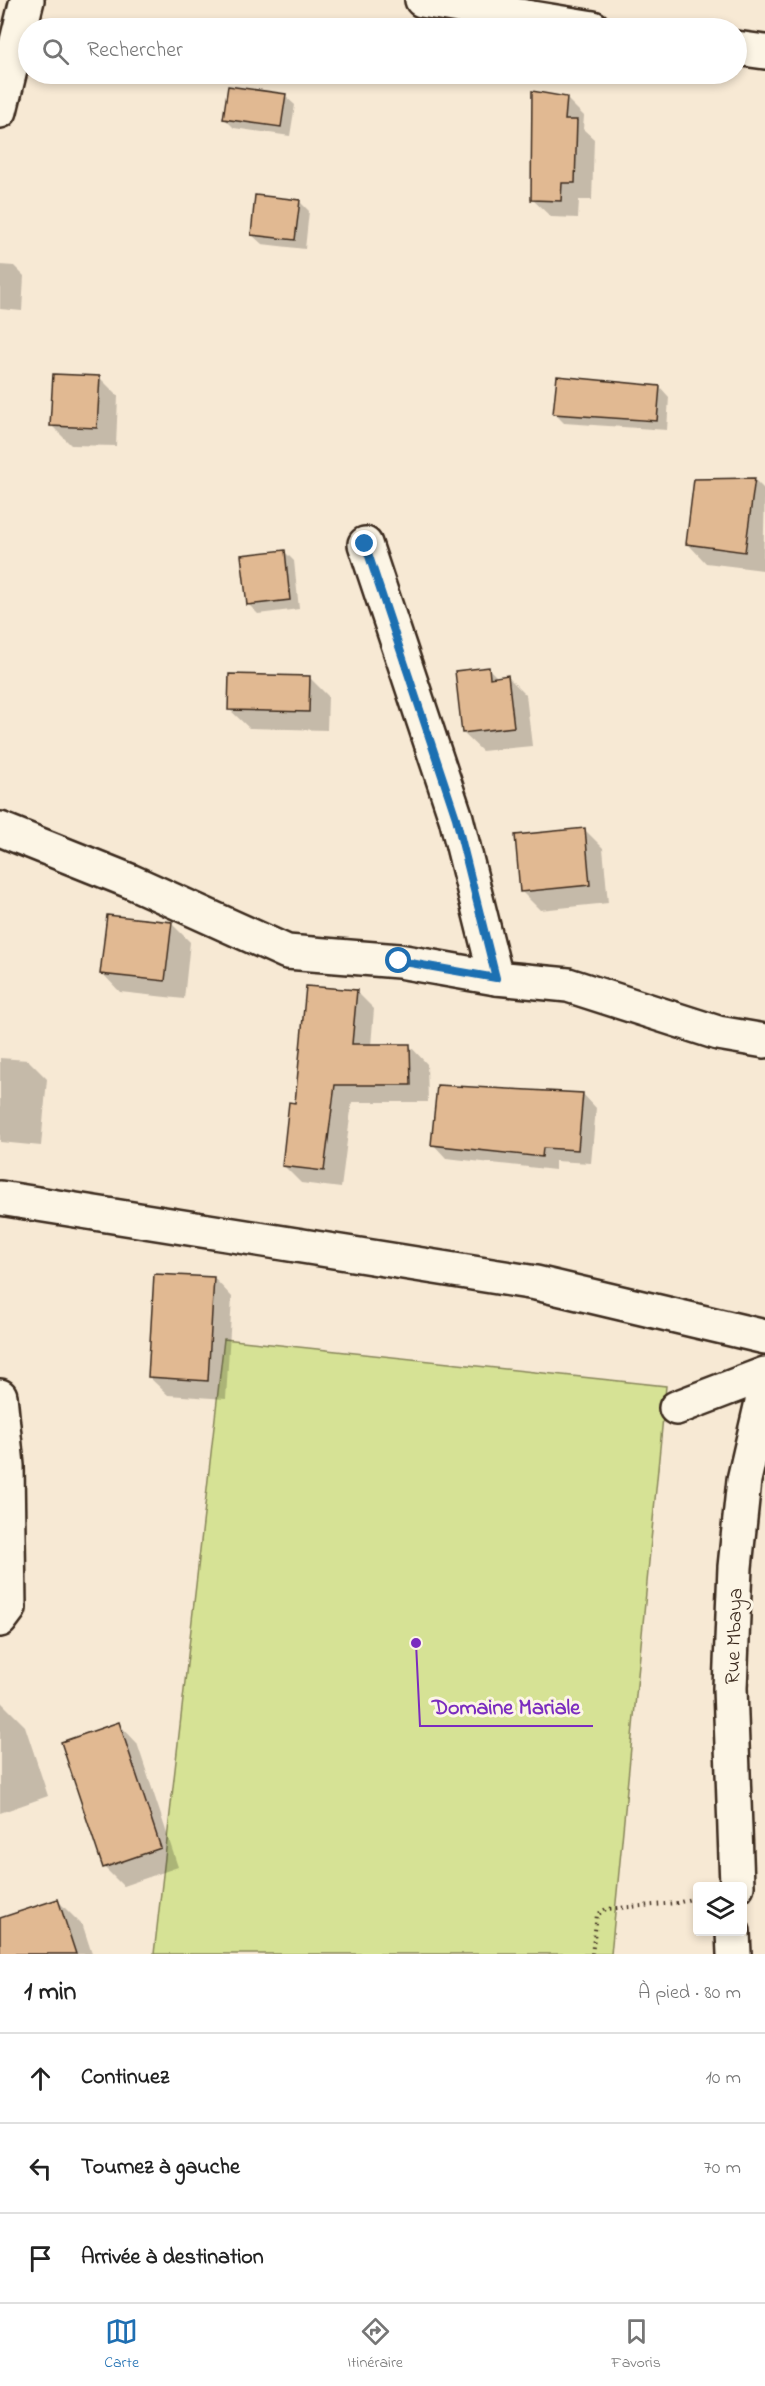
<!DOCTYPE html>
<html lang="fr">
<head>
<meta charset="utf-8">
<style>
	body { margin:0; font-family:"Indie Flower",sans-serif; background:#f6f6f6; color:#222 }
	.controls { position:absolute; right:18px; bottom:18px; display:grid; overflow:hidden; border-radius:6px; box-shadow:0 3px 9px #0003 }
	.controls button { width:54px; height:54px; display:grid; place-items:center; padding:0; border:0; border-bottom:2px solid #e0e0e0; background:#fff; color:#222; font:30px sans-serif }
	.stop { position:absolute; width:18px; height:18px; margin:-14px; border:4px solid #1f6fb2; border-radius:50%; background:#fff }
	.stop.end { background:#1f6fb2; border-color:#fff; box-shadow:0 2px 6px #0008 }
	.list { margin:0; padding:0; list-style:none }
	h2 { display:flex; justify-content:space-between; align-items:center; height:78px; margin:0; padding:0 24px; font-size:26px }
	h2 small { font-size:20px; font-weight:400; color:#767676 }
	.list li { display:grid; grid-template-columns:39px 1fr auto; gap:18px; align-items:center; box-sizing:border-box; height:90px; padding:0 24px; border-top:2px solid #e0e0e0 }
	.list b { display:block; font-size:22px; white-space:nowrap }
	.list em { font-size:20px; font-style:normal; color:#767676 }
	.icon { flex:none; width:33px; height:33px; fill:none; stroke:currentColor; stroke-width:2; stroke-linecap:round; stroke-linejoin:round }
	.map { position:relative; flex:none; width:765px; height:1954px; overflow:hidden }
	.search { position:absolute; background:#fff; box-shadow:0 3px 9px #0003; left:18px; right:18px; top:18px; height:66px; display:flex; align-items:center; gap:15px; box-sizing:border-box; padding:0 21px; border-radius:33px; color:#767676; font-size:22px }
	.sheet { height:348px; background:#fff }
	nav { display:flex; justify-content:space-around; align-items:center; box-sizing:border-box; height:84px; border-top:2px solid #e0e0e0; background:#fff; font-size:16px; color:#767676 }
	nav a { display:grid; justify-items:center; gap:3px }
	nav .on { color:#1f6fb2 }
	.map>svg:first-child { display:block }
	.green { fill:#d6e295; stroke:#88865a; stroke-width:1.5 }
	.shadow { fill:#0003 }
	.building { fill:#e1b992; stroke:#3b2a1e; stroke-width:1.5 }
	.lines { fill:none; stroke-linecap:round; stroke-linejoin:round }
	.minor-casing { stroke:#3b2a1e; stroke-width:38 }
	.tertiary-casing { stroke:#3b2a1e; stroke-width:38 }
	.path { stroke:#3b2a1e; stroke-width:4; stroke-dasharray:1.5 4.5; stroke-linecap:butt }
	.minor { stroke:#fcf5e5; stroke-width:33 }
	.tertiary { stroke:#fcf5e5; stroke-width:33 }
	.route { stroke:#1f6fb2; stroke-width:8 }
	.labels { text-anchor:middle; stroke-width:6; stroke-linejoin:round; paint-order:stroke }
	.street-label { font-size:21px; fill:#3b2a1e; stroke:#fcf5e5 }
	.leader { fill:none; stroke:#7b2cbf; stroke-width:2 }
	.callout-dot { fill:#7b2cbf; stroke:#fcf5e5; stroke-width:2 }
	.callout-label { font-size:22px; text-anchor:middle; font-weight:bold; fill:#7b2cbf; stroke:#fcf5e5; stroke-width:6; stroke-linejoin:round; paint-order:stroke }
</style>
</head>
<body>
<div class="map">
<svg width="765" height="1954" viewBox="0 0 765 1954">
	<rect width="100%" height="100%" fill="#f7e9d4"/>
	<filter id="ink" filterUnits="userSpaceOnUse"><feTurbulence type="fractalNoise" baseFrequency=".0167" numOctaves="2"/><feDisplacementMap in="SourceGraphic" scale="12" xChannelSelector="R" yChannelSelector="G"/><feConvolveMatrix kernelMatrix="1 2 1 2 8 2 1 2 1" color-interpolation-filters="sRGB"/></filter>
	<g filter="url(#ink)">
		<polygon class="green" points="224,1339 666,1386 611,1954 154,1954"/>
		<g class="shadow">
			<polygon points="285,96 295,105 290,136 234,128 225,119"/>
			<polygon points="566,98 584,116 583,129 594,139 592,200 579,200 578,218 551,217 533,200"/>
			<polygon points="300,202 309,211 305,249 262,244 252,235"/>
			<polygon points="0,265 14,266 24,276 22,311 0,309"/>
			<polygon points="99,377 118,396 116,446 71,445 52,426"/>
			<polygon points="660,387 669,397 667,430 564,423 554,413"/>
			<polygon points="754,479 765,490 763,570 706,563 688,544"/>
			<polygon points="284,551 294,561 299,609 258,614 248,604"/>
			<polygon points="489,669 498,678 508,677 526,695 532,746 482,751 463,733"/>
			<polygon points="309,677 328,696 327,730 249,728 230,710"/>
			<polygon points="584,829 603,848 608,903 540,910 521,891"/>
			<polygon points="171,923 190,942 184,999 120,992 102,973"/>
			<polygon points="357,992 374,1009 371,1046 410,1046 427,1064 428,1102 352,1102 341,1188 301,1183 283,1165 297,1104"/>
			<polygon points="0,1058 28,1060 47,1079 41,1146 0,1142"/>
			<polygon points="583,1094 596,1108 591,1163 555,1161 555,1170 446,1158 433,1144"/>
			<polygon points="214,1278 232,1297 226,1399 168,1395 149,1377"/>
			<polygon points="0,1701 25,1726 48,1796 0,1813"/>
			<polygon points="119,1724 137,1743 178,1867 123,1886 104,1867"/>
			<polygon points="57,1900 83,1926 92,1954 0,1954 0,1920"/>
		</g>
		<g class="building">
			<polygon points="228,86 286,94 281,127 223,119"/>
			<polygon points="532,91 567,97 565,120 577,120 575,183 562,183 561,201 531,200"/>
			<polygon points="255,195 300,200 295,240 251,235"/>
			<polygon points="53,374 100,376 97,428 50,426"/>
			<polygon points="557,376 660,386 657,421 553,414"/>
			<polygon points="755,478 745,552 686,544 694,479"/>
			<polygon points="285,550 290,600 247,605 241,555"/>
			<polygon points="489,667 490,678 508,675 514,727 462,733 455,671"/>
			<polygon points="229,674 310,676 309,712 228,710"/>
			<polygon points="585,828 590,885 520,892 515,835"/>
			<polygon points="107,915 172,922 165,981 100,974"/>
			<polygon points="306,986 357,990 352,1044 410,1044 411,1085 335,1085 324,1171 282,1166 289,1102 295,1103"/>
			<polygon points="437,1085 583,1093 578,1150 543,1148 542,1157 431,1145"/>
			<polygon points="154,1274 214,1277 208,1381 148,1377"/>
			<polygon points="119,1722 161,1848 103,1868 61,1742"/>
			<polygon points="58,1899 76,1954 0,1954 0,1918"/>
		</g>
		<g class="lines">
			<defs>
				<g id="minor">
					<polyline points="0,111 27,0"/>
					<polyline points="365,544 456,818 496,978"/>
					<polyline points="0,829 130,881 287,952 399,961 496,978 568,985 718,1033 765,1041"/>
					<polyline points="0,1198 536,1283 765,1337"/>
					<polyline points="0,1396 7,1466 9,1608 0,1620"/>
					<polyline points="676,1408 765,1374"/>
					<polyline points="737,1886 730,1688 735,1567 744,1480 765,1389"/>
					<polyline points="733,1932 734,1954"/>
				</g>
				<g id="tertiary">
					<polyline points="422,0 593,28"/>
					<polyline points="736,48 765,52"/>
				</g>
			</defs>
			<use href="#minor" class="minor-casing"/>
			<use href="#tertiary" class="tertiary-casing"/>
			<polyline class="path" points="592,1954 597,1915 606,1909 677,1903 698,1897"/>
			<use href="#minor" class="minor"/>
			<use href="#tertiary" class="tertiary"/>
		</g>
	</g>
	<g class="lines" filter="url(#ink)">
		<polyline class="route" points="365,544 456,818 496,978 399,961"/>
	</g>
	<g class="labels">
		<g class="street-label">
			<text transform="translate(733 1636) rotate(-88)" y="7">Rue Mbaya</text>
		</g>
	</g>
	<path class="leader" d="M416 1643L420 1726H593"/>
	<circle class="callout-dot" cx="416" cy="1643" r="6"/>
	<g class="callout-label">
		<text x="506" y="1714">Domaine Mariale</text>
	</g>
</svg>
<div class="controls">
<button><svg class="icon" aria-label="layers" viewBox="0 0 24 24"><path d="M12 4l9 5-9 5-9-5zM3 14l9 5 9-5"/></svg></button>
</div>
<div class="stop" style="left:399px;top:961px"></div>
<div class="stop end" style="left:365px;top:544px"></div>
<div class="search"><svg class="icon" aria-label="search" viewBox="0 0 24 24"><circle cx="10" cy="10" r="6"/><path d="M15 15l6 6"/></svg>Rechercher</div>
</div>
<section class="sheet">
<h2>1 min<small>À pied · 80 m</small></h2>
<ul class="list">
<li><svg class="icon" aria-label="ahead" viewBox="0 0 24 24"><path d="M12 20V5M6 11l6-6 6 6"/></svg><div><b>Continuez</b></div><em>10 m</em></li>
<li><svg class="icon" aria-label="left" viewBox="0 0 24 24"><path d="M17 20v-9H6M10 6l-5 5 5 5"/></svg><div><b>Tournez à gauche</b></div><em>70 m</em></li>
<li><svg class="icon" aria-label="arrive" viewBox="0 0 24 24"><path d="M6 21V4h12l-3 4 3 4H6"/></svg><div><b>Arrivée à destination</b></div></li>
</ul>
</section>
<nav>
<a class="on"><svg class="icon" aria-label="map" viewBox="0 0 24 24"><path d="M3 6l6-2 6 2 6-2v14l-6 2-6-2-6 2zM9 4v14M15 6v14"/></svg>Carte</a>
<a><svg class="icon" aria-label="directions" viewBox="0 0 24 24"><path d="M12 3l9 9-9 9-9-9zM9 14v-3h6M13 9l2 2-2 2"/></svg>Itinéraire</a>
<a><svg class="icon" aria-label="saved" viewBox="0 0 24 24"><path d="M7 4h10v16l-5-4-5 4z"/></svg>Favoris</a>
</nav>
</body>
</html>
